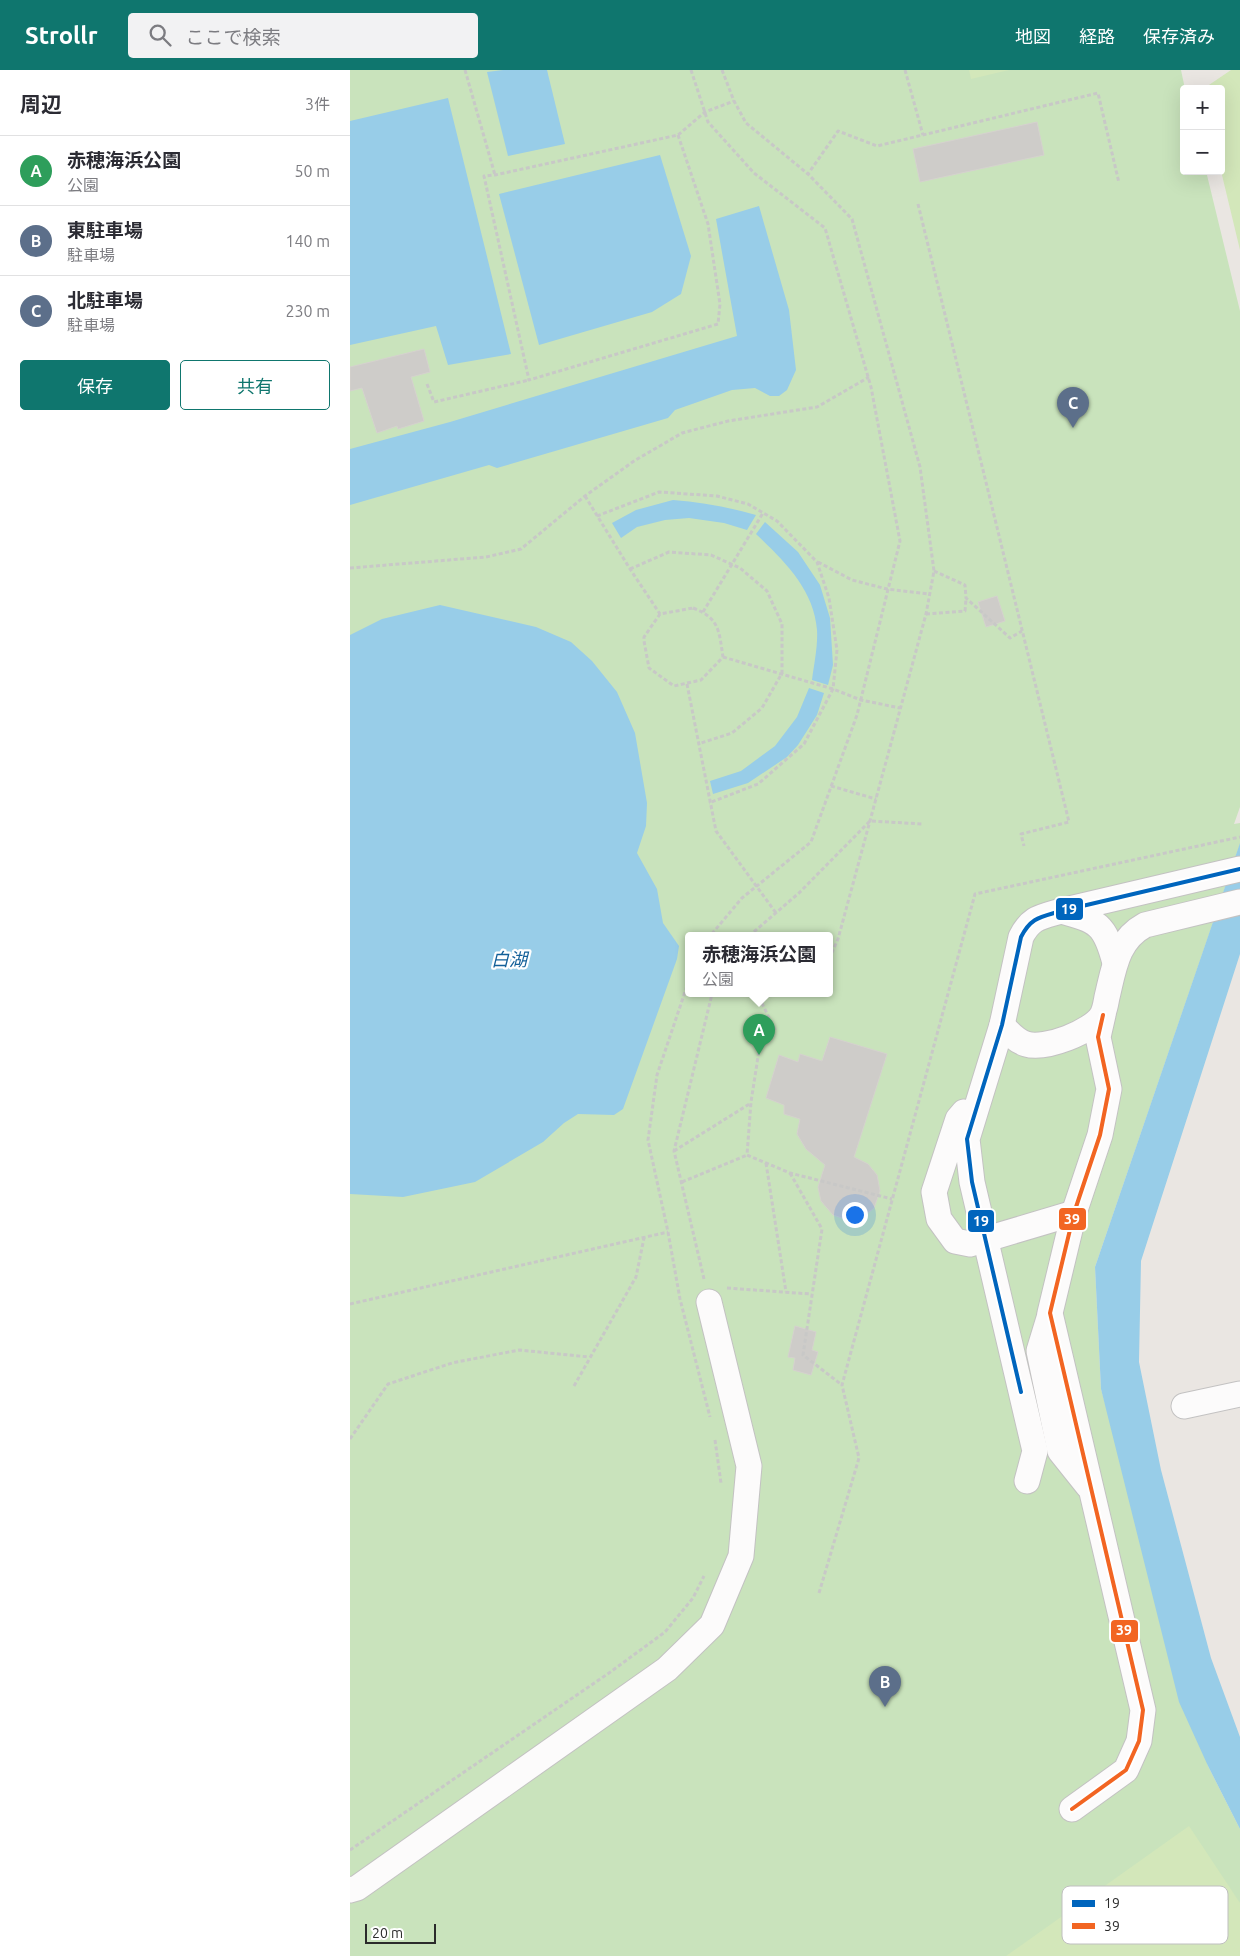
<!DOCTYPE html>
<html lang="ja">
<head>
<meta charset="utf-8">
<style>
	body { margin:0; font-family:Ubuntu,"Noto Sans JP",sans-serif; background:#f2f2f3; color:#2b2b33 }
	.controls { position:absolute; right:15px; top:15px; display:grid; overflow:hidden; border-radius:5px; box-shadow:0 5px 20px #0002 }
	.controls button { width:45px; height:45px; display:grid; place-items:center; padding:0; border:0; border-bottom:1px solid #e1e1e2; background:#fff; color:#2b2b33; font:25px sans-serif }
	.scale { position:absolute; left:15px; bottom:12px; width:71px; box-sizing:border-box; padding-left:5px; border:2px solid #2b2b2b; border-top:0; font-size:14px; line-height:18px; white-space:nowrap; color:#2b2b2b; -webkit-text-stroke:4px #fff; paint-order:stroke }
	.you { position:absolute; left:504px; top:1144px; width:18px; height:18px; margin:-12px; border:4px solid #fff; border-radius:50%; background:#1a73e8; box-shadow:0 0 0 8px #1a73e833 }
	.badge { display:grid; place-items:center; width:32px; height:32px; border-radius:50%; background:#0f766e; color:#fff; font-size:16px; font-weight:700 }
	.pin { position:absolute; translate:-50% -41px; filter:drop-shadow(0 1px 2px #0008) }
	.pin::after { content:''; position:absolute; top:26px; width:18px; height:15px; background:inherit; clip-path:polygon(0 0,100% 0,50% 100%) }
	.popup { position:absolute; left:335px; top:862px; width:148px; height:65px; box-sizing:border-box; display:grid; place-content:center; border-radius:5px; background:#fff; filter:drop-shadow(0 1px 4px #0005); font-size:16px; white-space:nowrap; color:#7c7c81 }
	.popup b { font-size:19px; color:#2b2b33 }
	.popup::after { content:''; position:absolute; left:50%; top:100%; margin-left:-10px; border:10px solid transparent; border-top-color:#fff }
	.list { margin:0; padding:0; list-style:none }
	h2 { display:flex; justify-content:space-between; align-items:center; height:65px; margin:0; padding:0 20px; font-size:21px }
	h2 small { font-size:16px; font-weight:400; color:#7c7c81 }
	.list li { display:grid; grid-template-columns:32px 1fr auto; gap:15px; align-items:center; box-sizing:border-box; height:70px; padding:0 20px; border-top:1px solid #e1e1e2 }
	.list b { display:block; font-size:19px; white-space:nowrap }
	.list p { margin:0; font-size:16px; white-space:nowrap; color:#7c7c81 }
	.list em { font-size:16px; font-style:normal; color:#7c7c81 }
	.actions { display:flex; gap:10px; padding:15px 20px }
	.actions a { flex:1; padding:11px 0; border:1px solid #0f766e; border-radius:5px; text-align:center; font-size:18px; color:#0f766e }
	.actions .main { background:#0f766e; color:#fff }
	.icon { flex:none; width:28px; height:28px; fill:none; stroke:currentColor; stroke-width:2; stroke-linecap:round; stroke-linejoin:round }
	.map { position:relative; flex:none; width:890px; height:1886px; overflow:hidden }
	header { display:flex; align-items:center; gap:30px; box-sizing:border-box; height:70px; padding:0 25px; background:#0f766e; color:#fff }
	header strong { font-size:24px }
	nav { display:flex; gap:28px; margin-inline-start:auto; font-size:18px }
	.search { width:350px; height:45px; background:#f2f2f3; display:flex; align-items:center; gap:12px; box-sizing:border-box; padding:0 18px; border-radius:5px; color:#7c7c81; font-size:19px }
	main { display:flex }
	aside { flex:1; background:#fff }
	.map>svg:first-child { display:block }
	.green { fill:#c9e3bc; fill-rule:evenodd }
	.pitch { fill:#d3e7ba }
	.water { fill:#98cde8 }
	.building { fill:#ceccc9; stroke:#d5d2ce }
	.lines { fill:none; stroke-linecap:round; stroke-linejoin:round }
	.minor-casing { stroke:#c3c2c2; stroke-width:27 }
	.path { stroke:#c8c8c7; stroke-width:3; stroke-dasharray:4 2.5; stroke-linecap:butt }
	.minor { stroke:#fcfbfb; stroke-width:25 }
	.bus-1-casing { stroke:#fff; stroke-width:8 }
	.bus-2-casing { stroke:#fff; stroke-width:8 }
	.bus-1 { stroke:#0065bd; stroke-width:4 }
	.bus-2 { stroke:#f26522; stroke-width:4 }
	.labels { text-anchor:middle; stroke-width:4.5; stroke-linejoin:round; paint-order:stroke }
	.water-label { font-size:18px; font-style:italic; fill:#125f98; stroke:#fff }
	.key { fill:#fff; stroke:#bfbfbf; stroke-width:1 }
	.key-label { font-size:14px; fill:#2b2b2b }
	.line-badge { stroke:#fff; stroke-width:2 }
	.badge-label { font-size:14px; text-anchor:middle; font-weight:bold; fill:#fff }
</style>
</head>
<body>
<header>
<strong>Strollr</strong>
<div class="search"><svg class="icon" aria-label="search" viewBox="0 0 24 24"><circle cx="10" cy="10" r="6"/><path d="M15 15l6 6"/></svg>ここで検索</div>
<nav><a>地図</a><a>経路</a><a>保存済み</a></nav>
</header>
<main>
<aside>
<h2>周辺<small>3件</small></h2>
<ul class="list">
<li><span class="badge" style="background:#2e9e5b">A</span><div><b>赤穂海浜公園</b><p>公園</p></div><em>50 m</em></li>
<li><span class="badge" style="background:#5c6f8a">B</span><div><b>東駐車場</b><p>駐車場</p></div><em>140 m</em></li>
<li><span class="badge" style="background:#5c6f8a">C</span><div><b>北駐車場</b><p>駐車場</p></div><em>230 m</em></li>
</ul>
<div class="actions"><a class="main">保存</a><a>共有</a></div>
</aside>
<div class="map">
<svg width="890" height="1886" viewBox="0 0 890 1886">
	<rect width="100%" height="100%" fill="#eae6e2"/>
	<path class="green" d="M 0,0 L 831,0 L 835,19 L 834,19 L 834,101 L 856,101 L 890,241 L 890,737 L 884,754 L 890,753 L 890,774 L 745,1197 L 751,1319 L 858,1696 L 890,1759 L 890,1886 L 0,1886 ZM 339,866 L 479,866 L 479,924 L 339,924 Z"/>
	<g class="pitch">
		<polygon points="619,0 659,0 621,9"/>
		<polygon points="881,0 890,0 890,180 871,101 871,19 853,19"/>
		<polygon points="839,1756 890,1833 890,1886 656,1886"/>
	</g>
	<g class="water">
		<polygon points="153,0 197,0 215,74 158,86 137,2"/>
		<polygon points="98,28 161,284 98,295 86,256 0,275 0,51"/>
		<polygon points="310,85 341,186 331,224 302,242 189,275 149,124"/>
		<polygon points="409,136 439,240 446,300 437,320 429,326 420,326 405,318 382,320 325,340 318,348 147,398 139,395 0,435 0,379 100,352 387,266 366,149"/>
		<path d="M 323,430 C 351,432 378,437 406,445 L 397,460 L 374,453 L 339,448 L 315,450 L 287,457 L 271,468 L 262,453 L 286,440 Z"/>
		<path d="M 415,452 L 448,482 L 470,515 L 480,548 L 483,595 L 478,615 L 462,610 C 464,594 468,576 467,560 C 464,519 433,490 406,464 Z"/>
		<polygon points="90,535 186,557 221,572 242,591 267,622 285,663 297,733 296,756 287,783 307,819 313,853 329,876 327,889 273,1039 264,1045 228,1044 214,1053 193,1072 125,1112 53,1127 0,1124 0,565 32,549"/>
		<polygon points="459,618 474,623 467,645 448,675 437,687 398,713 363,724 360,711 391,701 425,676 447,647"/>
		<polygon points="890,773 890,884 791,1191 789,1292 811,1400 861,1588 890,1667 890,1759 858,1696 829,1632 751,1319 745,1197"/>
	</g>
	<g class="building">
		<polygon points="687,52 694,85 570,112 563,79"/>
		<polygon points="74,279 80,302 61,307 74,351 48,359 47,356 27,363 12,318 0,321 0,297"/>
		<polygon points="647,526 655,551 636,557 628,532"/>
		<polygon points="480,967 537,984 504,1087 518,1094 527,1105 530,1121 524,1138 514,1146 495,1149 483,1145 471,1131 468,1117 475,1095 456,1079 447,1064 450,1049 434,1044 434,1035 416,1028 429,985 448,992 450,984 472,991"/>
		<polygon points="445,1256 466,1262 462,1280 468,1282 461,1305 443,1300 445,1288 438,1287"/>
	</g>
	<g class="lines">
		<defs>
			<g id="minor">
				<path d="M 711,841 C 748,851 755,854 765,893"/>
				<path d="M 652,955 C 659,963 666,971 676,974 C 695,980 742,962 752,945 C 755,940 756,932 757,927 C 764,898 767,870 795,855 L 890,832"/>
				<polyline points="614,1042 608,1049 584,1122 589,1149 605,1171 620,1174 724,1143"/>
				<polyline points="700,1245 689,1281 710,1381 738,1416"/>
				<polyline points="834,1336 890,1324"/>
				<path d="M 677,1411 L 685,1381 L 622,1112 L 617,1069 L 652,955 L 671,867 C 681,847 691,847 711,841 L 890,799"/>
				<polyline points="722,1739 776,1700 789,1671 793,1640 700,1243 724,1143 750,1065 759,1019 748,967 753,945"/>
				<polyline points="0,1820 7,1818 317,1599 362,1555 391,1486 399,1396 359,1232"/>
			</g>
		</defs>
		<use href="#minor" class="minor-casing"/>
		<g class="path">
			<polyline points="115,0 145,105"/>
			<polyline points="341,0 358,52 404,103 475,158 521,317 550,471 507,645 461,772 392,828 360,866"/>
			<polyline points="372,0 384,31 396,53 458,104"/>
			<polyline points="555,0 573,65"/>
			<polyline points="328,65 358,154 370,234 368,254 179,310 134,106 145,105 328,65 355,42 384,31"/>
			<polyline points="568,134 719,752 671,764 674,776"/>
			<polyline points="77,314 84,332 179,310"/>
			<polyline points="235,426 280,499 310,544"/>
			<polyline points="247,446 309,422 367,426 398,434 427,451 467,492 479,528 487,580 483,619 454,674 408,714 359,733"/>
			<polyline points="468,492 502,510 537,519 579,524"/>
			<polyline points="0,498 136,487 171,479 235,426 284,391 332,363 378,351 467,337 519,307"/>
			<polyline points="280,499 319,482 361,485 390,498 417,521 432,554 432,603 412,638 382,663 348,674"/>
			<polyline points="584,501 615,515 616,528 660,568 672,561"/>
			<path d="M 343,538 C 370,548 369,562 373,587 L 351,610 L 324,616 L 299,598 L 294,571 L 294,567 L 310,544 Z"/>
			<polyline points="353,542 413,443"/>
			<polyline points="576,544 615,541 616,529"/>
			<polyline points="373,587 483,619 511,630 550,638"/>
			<polyline points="337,614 366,761 426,843"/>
			<polyline points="481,716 526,729"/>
			<polyline points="399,866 449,823 520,751 572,754"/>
			<polyline points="479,889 488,869 576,544 584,501 570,397 502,149 458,104 488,61 527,76 748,23 769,113"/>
			<polyline points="339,910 307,1005 298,1070 318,1162 330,1229 360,1347"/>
			<polyline points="412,924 408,925 425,960 410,974 401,1032 397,1085 440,1103 542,1129"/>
			<polyline points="324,1081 401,1033"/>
			<polyline points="416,1093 436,1222"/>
			<polyline points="440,1103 472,1159 453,1285 492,1315"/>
			<polyline points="332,1112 397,1085"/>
			<polyline points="354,1209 324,1081 362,924"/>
			<polyline points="377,1218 461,1224"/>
			<polyline points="0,1234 318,1162"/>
			<polyline points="224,1316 286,1207 294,1168"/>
			<polyline points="0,1369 38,1314 102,1293 169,1280 239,1287"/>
			<polyline points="365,1370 371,1413"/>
			<polyline points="469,1523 509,1388 492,1315 625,824 890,767"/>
			<polyline points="0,1780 259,1603 315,1562 343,1528 354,1506"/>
		</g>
		<use href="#minor" class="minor"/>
		<defs>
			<path id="bus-1" d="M 671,1322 L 622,1112 L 617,1069 L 652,955 L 671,867 C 681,847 691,847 711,841 L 890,799"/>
			<polyline id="bus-2" points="722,1739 776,1700 789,1671 793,1640 700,1243 724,1143 750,1065 759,1019 748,967 753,945"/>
		</defs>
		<use href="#bus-1" class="bus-1-casing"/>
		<use href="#bus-2" class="bus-2-casing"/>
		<use href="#bus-1" class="bus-1"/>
		<use href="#bus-2" class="bus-2"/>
	</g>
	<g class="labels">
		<g class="water-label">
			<text x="159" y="896">白湖</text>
		</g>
	</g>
	<rect x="712" y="1816" width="166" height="58" rx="8" class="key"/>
	<rect x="722" y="1830" width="23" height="7" fill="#0065bd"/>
	<rect x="722" y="1853" width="23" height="6" fill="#f26522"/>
	<g class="key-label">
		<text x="754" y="1838">19</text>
		<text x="754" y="1861">39</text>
	</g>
	<g class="line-badge">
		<rect x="705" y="827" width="29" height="24" rx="5" fill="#0065bd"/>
		<rect x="708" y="1137" width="29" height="24" rx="5" fill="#f26522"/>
		<rect x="617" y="1139" width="28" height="24" rx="5" fill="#0065bd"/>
		<rect x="760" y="1549" width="29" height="24" rx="5" fill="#f26522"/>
	</g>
	<g class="badge-label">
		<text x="719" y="844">19</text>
		<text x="722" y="1154">39</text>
		<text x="631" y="1156">19</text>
		<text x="774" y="1565">39</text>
	</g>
</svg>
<div class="controls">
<button>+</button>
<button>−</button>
</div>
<div class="scale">20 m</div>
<div class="you"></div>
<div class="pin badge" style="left:409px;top:985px;background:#2e9e5b">A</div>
<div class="popup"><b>赤穂海浜公園</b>公園</div>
<div class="pin badge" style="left:535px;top:1637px;background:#5c6f8a">B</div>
<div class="pin badge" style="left:723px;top:358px;background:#5c6f8a">C</div>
</div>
</main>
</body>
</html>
